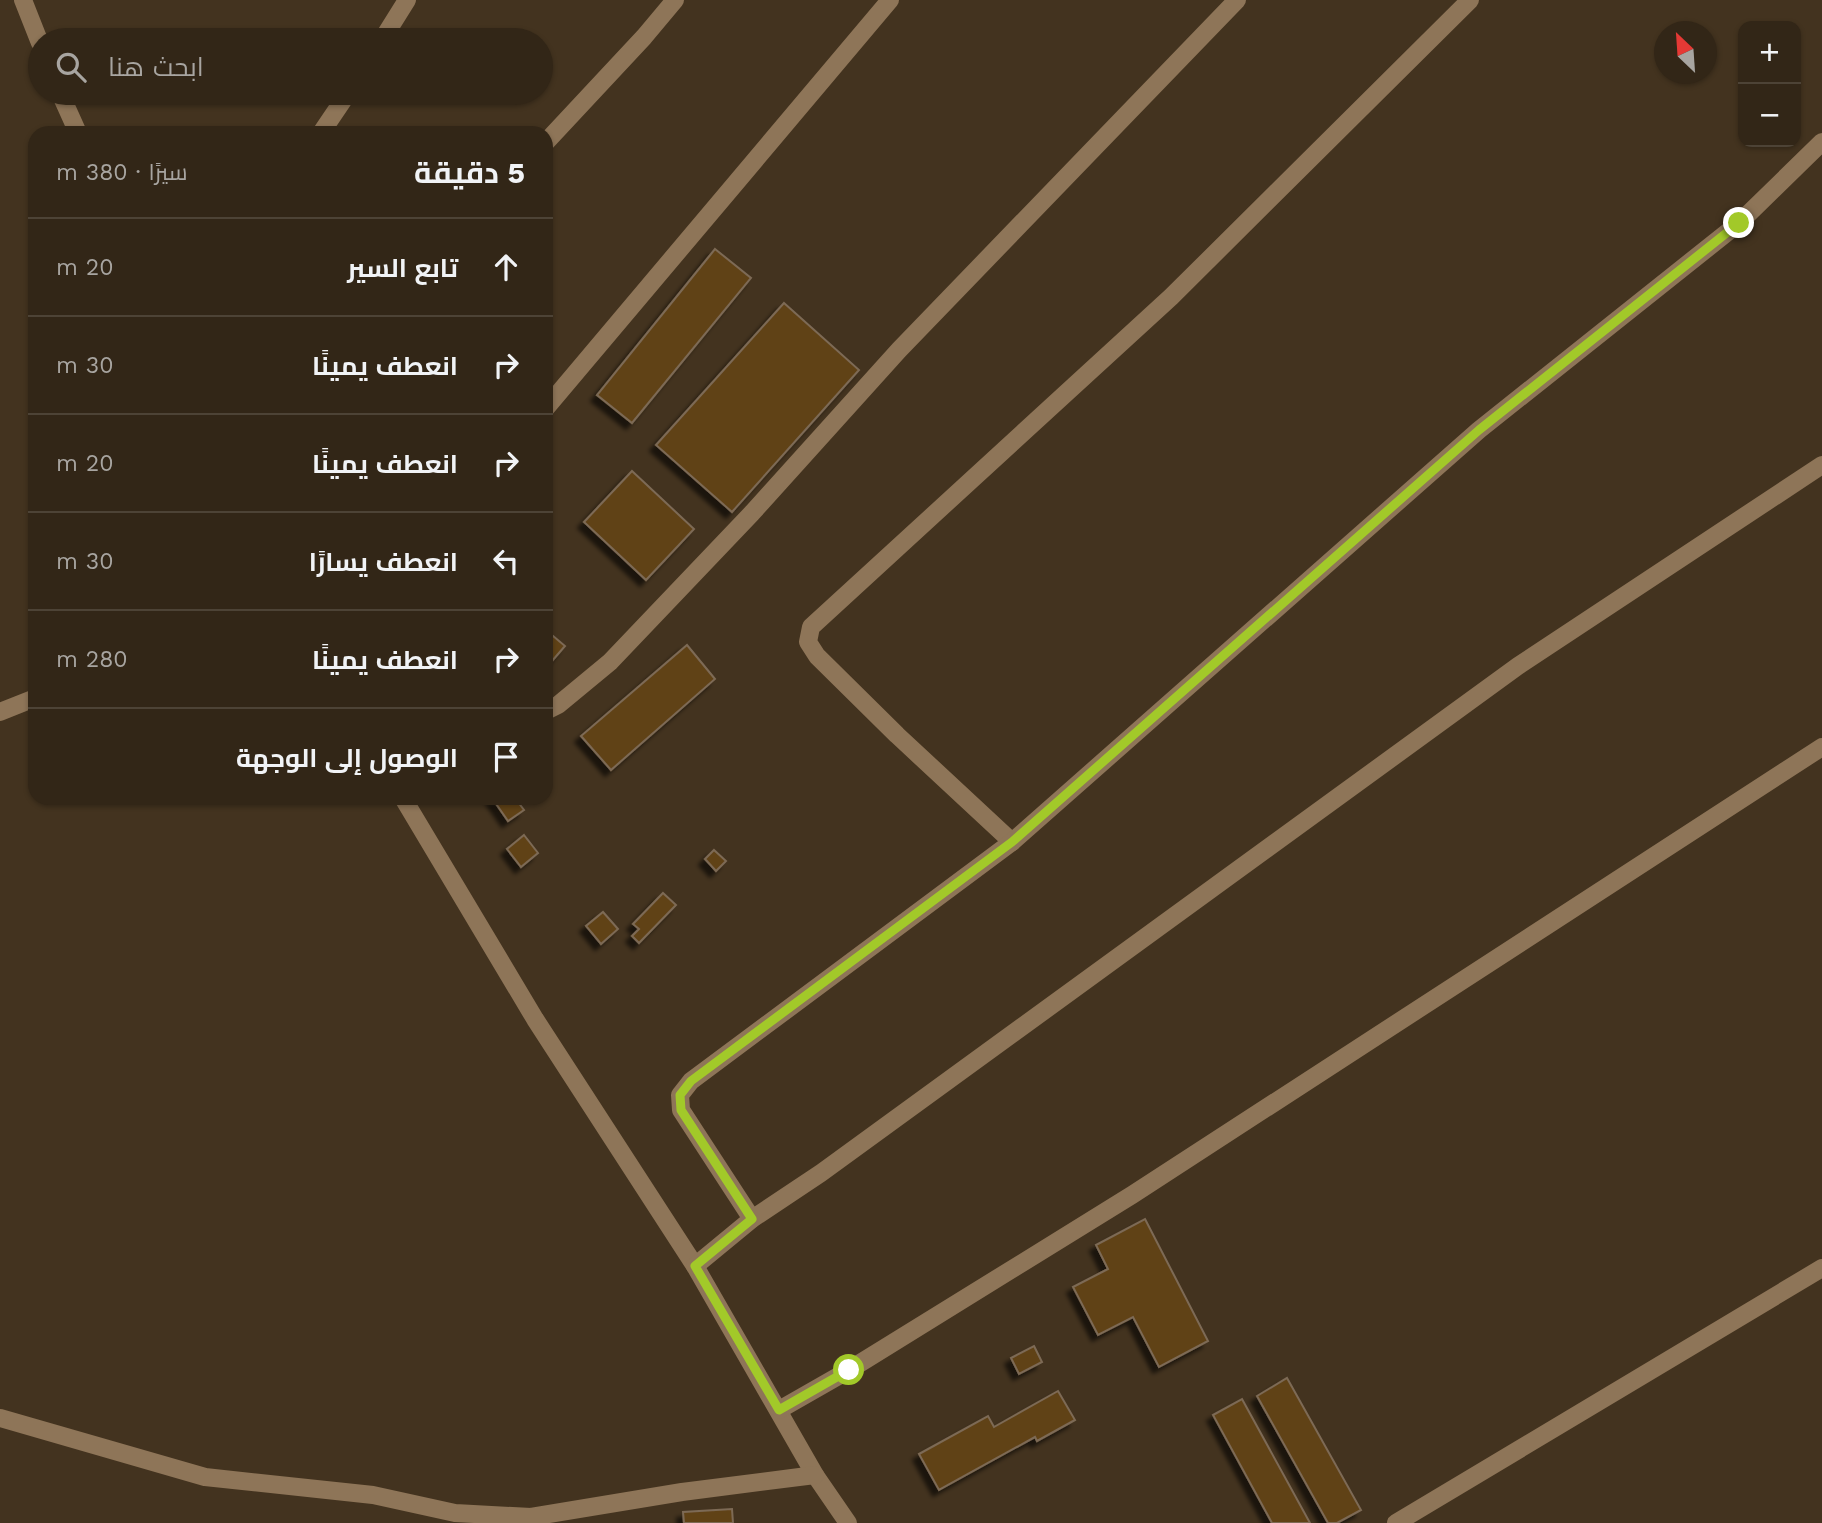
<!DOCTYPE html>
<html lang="ar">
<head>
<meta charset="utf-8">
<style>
	body { margin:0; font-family:"Work Sans",Cairo,sans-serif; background:#3a2e20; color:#f1f3f6; direction:rtl }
	.controls { position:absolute; right:21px; top:21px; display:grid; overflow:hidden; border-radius:14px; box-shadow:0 2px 5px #0004 }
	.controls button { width:63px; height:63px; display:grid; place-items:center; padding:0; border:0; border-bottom:2px solid #4d4336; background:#322617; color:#f1f3f6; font:35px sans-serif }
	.compass { position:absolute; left:1654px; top:21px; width:63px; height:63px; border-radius:50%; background:#322617; box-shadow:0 2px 5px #0004; rotate:335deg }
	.stop { position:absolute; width:21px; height:21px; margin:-16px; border:5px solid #a2c929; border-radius:50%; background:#fff }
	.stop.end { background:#a2c929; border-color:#fff; box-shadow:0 2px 7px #0008 }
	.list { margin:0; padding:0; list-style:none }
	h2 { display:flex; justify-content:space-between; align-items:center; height:91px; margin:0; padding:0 28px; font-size:30px }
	h2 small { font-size:23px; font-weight:400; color:#a8a5a1 }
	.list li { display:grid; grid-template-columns:46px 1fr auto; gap:21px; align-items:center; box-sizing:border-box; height:98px; padding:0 28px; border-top:2px solid #4d4336 }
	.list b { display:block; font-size:26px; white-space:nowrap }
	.list em { font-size:23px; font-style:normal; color:#a8a5a1 }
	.icon { flex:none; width:38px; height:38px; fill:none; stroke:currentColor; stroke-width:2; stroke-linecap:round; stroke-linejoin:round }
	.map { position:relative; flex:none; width:1822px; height:1523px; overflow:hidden; direction:ltr }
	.search { position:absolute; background:#322617; box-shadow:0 2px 5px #0004; left:28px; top:28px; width:525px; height:77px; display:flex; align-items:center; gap:18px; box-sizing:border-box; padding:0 24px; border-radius:38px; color:#a8a5a1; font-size:26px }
	.panel { position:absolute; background:#322617; box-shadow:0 2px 5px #0004; left:28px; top:126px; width:525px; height:679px; border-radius:21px; direction:rtl }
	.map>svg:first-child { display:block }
	.building { fill:#614319; stroke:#7d6a55; stroke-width:2; filter:url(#shadow) }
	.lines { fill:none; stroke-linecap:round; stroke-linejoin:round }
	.minor { stroke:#8e7558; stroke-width:18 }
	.route { stroke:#a2c929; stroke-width:9 }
</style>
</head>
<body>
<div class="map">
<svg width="1822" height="1523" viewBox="0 0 1822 1523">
	<defs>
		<filter id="shadow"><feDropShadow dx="-6" dy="6" stdDeviation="2" flood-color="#0009"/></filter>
	</defs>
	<rect width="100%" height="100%" fill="#43331f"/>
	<g class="building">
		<polygon points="715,249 751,278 632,423 597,395"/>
		<polygon points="784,303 859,370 732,512 656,445"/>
		<polygon points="632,471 694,529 646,580 584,522"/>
		<polygon points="546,630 565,646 546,668"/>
		<polygon points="687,645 715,679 611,770 581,736"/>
		<polygon points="492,798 515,798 524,810 508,821"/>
		<polygon points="524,835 538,853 521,867 507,849"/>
		<polygon points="714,850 726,861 716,871 705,859"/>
		<polygon points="663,893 676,905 639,943 632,936 639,929 633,924"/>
		<polygon points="603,912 618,929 601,944 586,926"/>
		<polygon points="1145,1219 1208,1341 1159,1367 1133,1317 1098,1335 1073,1287 1108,1269 1096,1245"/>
		<polygon points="1034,1346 1042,1362 1019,1374 1011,1358"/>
		<polygon points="1287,1378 1361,1510 1337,1523 1328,1523 1257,1396"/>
		<polygon points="1058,1391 1075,1420 1037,1441 1035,1437 939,1490 919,1454 988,1416 994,1427"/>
		<polygon points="1242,1399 1310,1523 1272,1523 1213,1415"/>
		<polygon points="732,1509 733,1523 684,1523 683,1512"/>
	</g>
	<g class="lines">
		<g class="minor">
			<polyline points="23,0 40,43"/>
			<polyline points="382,40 407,0"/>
			<polyline points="60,93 78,133"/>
			<polyline points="321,133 348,93"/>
			<polyline points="546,142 644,37 675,0"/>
			<polyline points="546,408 890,0"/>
			<polyline points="546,711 558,705 610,662 752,513 899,350 1237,0"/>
			<polyline points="0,712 35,698"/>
			<polyline points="403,798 535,1019 695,1266 815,1475 848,1523"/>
			<polyline points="1012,842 897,735 817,656 808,642 811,627 1171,297 1470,0"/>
			<polyline points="752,1219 681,1110 680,1095 691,1081 1012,842 1479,430 1739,223 1822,142"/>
			<polyline points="695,1266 752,1219 821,1173 1518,666 1822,465"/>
			<polyline points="779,1410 849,1370 1132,1195 1822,747"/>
			<polyline points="0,1418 205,1477 373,1495 455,1513 531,1517 682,1492 815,1475"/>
			<polyline points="1396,1523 1822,1268"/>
		</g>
	</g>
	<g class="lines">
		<polyline class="route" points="849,1370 779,1410 695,1266 752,1219 681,1110 680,1095 691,1081 1012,842 1479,430 1739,223"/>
	</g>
</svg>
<div class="controls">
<button>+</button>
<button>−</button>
</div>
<svg class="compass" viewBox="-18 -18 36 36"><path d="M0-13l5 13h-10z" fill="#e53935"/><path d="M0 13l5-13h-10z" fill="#a8a5a1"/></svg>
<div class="stop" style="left:849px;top:1370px"></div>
<div class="stop end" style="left:1739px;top:223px"></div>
<div class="search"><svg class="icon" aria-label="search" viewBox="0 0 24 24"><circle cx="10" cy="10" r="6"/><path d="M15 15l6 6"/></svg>ابحث هنا</div>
<section class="panel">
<h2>5 دقيقة<small>سيرًا · 380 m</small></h2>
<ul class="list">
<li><svg class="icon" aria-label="ahead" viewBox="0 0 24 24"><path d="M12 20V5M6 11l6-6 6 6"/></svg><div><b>تابع السير</b></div><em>20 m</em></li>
<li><svg class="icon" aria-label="right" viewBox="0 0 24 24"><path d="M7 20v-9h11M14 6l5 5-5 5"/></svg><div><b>انعطف يمينًا</b></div><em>30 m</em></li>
<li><svg class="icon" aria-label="right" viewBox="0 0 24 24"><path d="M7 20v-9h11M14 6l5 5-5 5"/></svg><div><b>انعطف يمينًا</b></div><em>20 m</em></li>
<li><svg class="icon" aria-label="left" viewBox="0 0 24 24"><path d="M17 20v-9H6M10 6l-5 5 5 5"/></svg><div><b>انعطف يسارًا</b></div><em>30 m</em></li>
<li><svg class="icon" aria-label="right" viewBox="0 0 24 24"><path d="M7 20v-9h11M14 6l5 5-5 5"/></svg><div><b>انعطف يمينًا</b></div><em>280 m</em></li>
<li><svg class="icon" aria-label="arrive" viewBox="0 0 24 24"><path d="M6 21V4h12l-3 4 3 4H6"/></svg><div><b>الوصول إلى الوجهة</b></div></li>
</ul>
</section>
</div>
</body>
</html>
